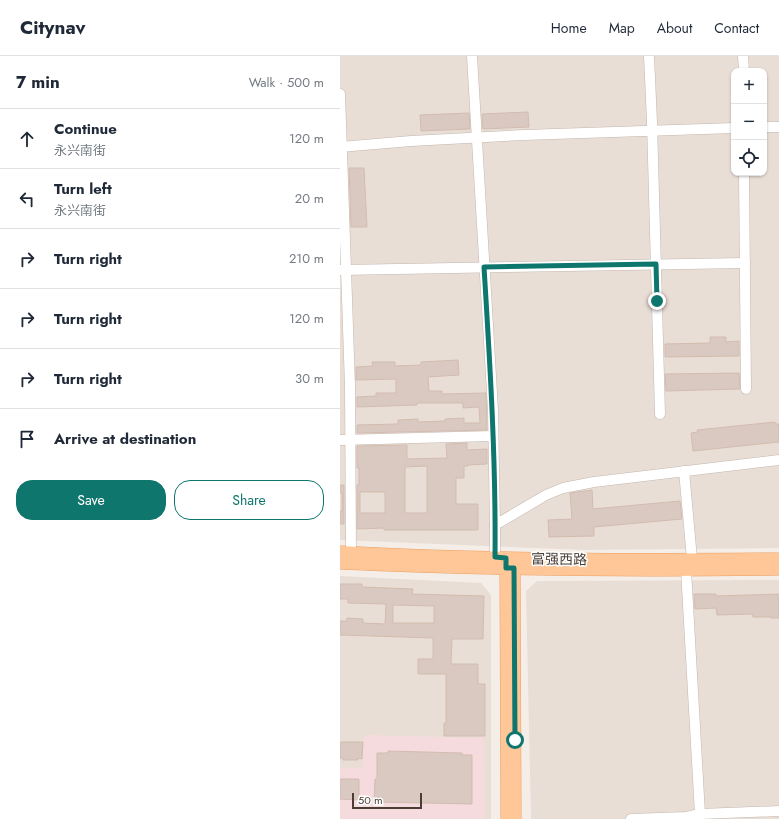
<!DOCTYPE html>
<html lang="en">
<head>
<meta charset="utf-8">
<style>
	body { margin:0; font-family:Jost,"Noto Sans SC",sans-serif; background:#f6f6f7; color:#1f2937 }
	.controls { position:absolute; right:12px; top:12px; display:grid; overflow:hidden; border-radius:8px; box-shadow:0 1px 3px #0004 }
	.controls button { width:36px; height:36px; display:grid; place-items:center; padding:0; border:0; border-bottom:1px solid #e0e1e3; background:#fff; color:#1f2937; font:20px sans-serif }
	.scale { position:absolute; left:12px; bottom:10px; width:70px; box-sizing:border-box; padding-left:4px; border:2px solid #493d36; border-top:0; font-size:11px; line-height:14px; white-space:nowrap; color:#493d36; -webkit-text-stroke:3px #fff; paint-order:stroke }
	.stop { position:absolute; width:12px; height:12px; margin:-9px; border:3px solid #0f766e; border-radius:50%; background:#fff }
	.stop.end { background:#0f766e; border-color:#fff; box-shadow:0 1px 4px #0008 }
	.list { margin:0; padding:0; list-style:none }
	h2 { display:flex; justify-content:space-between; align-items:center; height:52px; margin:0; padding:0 16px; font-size:17px }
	h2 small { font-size:13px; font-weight:400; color:#747a83 }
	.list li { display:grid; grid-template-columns:26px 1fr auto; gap:12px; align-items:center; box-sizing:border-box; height:60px; padding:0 16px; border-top:1px solid #e0e1e3 }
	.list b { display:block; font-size:15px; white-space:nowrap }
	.list p { margin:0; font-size:13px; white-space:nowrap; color:#747a83 }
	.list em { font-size:13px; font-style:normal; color:#747a83 }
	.actions { display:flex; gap:8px; padding:12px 16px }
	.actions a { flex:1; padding:9px 0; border:1px solid #0f766e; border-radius:16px; text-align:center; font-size:14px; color:#0f766e }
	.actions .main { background:#0f766e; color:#fff }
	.icon { flex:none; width:22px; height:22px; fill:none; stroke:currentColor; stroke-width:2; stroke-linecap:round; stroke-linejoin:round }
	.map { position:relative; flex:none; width:439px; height:763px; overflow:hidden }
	header { display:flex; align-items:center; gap:24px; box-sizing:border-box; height:56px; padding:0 20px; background:#fff; border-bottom:1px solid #e0e1e3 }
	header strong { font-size:19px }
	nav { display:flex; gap:22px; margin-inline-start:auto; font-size:14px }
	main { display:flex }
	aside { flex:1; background:#fff }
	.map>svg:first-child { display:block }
	.residential { fill:#e9ded6; fill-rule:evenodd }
	.medical { fill:#f6dbde }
	.building { fill:#dac9c0; stroke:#d3bcaf; fill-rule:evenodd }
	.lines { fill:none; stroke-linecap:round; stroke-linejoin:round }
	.minor-casing { stroke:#c4b6ad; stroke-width:11 }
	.major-casing { stroke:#eb9e60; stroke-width:13 }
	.minor { stroke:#fff; stroke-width:10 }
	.major { stroke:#ffc797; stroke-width:12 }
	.route { stroke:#0f766e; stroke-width:5 }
	.labels { text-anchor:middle; stroke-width:3; stroke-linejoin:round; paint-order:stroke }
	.street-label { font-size:14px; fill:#493d36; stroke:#fff }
</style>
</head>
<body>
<header>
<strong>Citynav</strong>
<nav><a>Home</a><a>Map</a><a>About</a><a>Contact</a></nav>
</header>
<main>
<aside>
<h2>7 min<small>Walk · 500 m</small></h2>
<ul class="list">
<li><svg class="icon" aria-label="ahead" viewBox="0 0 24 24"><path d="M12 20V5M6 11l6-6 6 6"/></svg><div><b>Continue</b><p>永兴南街</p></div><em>120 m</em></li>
<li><svg class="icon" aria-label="left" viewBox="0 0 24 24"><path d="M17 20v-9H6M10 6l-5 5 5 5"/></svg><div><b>Turn left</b><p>永兴南街</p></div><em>20 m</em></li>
<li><svg class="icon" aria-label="right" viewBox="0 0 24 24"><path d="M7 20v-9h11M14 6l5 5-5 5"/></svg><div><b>Turn right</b></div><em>210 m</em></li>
<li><svg class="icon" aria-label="right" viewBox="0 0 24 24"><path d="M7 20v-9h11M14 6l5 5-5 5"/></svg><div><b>Turn right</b></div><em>120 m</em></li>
<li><svg class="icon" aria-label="right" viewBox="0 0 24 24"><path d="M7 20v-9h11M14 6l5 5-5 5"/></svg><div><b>Turn right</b></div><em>30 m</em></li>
<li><svg class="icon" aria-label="arrive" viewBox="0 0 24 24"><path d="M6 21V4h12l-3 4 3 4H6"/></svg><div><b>Arrive at destination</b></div></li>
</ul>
<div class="actions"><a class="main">Save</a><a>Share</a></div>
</aside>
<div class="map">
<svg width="439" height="763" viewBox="0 0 439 763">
	<rect width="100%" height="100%" fill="#f5eee8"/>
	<g class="residential">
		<path d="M 0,0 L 439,0 L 439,492 L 244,494 L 0,484 ZM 394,15 L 424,15 L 424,117 L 394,117 Z"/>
		<polygon points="0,520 141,527 151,539 151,763 0,763"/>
		<polygon points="439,524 439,763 191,763 186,535 197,525"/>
	</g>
	<polygon class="medical" points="24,679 144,682 145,763 0,763 0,712 23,712"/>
	<g class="building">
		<polygon points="188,56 189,71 143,73 142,58"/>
		<polygon points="129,57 130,73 81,75 80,59"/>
		<polygon points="9,112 24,112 27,171 11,171"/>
		<polygon points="370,281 386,281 386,286 399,285 399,300 325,301 325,288 370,287"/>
		<polygon points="118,304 119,319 88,321 89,335 102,335 102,338 146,337 147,374 17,377 17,369 58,368 58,364 78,363 78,366 105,365 105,363 124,362 124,367 140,367 139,351 123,352 123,347 77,347 77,349 17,351 17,341 36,340 36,337 56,337 56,323 16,324 16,311 33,310 32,306 55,306 55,310 81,309 81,306"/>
		<polygon points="399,317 400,333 326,335 325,318"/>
		<polygon points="435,366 435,368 439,368 439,386 353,395 351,377 358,376 357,374"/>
		<path d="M 127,387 L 127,394 L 147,393 L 147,408 L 128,409 L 128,410 L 124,410 L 124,422 L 116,422 L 116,448 L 138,448 L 138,474 L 44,474 L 44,472 L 17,473 L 17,429 L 19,429 L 19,412 L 17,412 L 17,390 L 67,389 L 67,403 L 107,402 L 106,388 ZM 87,410 L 87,457 L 65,457 L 65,411 ZM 20,436 L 45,436 L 45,457 L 20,457 Z"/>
		<polygon points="0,429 4,429 4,468 0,468 0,455 2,455 2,437 0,437"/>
		<polygon points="252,434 253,453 340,445 342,463 254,471 254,480 209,481 208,464 232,463 230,437"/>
		<path d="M 0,528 L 22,528 L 22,531 L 73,533 L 72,538 L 144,540 L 143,583 L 112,583 L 111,608 L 138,608 L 138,628 L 145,628 L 145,680 L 104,680 L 104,667 L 106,667 L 106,618 L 78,618 L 78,603 L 93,603 L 93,582 L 0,579 L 0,565 L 7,565 L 7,562 L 23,563 L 23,567 L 45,568 L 46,548 L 8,547 L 8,543 L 0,543 ZM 53,549 L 94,550 L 94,567 L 53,567 Z"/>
		<polygon points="354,538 376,538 376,540 439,538 439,562 431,562 431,561 413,561 412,558 377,559 376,552 355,553"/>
		<polygon points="0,686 23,686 22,703 18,702 18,704 3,704 3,702 0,702"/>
		<polygon points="48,695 122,697 122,699 132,699 132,748 34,746 35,723 37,723 37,697 48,697"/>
		<polygon points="0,723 19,723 19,744 0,743"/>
	</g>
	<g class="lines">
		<defs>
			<g id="minor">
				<polyline points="132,0 153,354 155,469 155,501"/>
				<polyline points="309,0 312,66 320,358"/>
				<polyline points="403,0 404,15"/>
				<polyline points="0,38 10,330 11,497"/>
				<polyline points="424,71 439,71"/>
				<polyline points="0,91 71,85 184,79 394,72"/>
				<polyline points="404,117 406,333"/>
				<polyline points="1,214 405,207"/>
				<polyline points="0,384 153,380"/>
				<polyline points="344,415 352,503"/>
				<polyline points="155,469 206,439 223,432 254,426 439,404"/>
				<polyline points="346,514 360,758"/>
				<polyline points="291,763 346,761 360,758 439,755"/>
			</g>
			<g id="major">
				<path d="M 0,496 C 146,504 293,504 439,503"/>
				<polyline points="174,504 175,763"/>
				<polyline points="166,505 167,763"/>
				<path d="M 0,507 C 146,514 293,515 439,513"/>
			</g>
		</defs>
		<use href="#minor" class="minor-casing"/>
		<use href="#major" class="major-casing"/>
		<use href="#minor" class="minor"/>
		<use href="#major" class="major"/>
	</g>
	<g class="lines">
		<path class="route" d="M 175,684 L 174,512 L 166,512 L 166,502 L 155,501 C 156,404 150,308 144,211 L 316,208 L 317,245"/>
	</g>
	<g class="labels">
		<g class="street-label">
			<text transform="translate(219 503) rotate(1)" y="5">富强西路</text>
		</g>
	</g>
</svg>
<div class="controls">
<button>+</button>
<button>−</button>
<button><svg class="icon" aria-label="locate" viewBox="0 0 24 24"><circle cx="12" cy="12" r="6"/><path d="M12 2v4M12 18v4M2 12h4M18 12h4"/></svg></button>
</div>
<div class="scale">50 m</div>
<div class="stop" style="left:175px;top:684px"></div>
<div class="stop end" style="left:317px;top:245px"></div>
</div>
</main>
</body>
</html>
